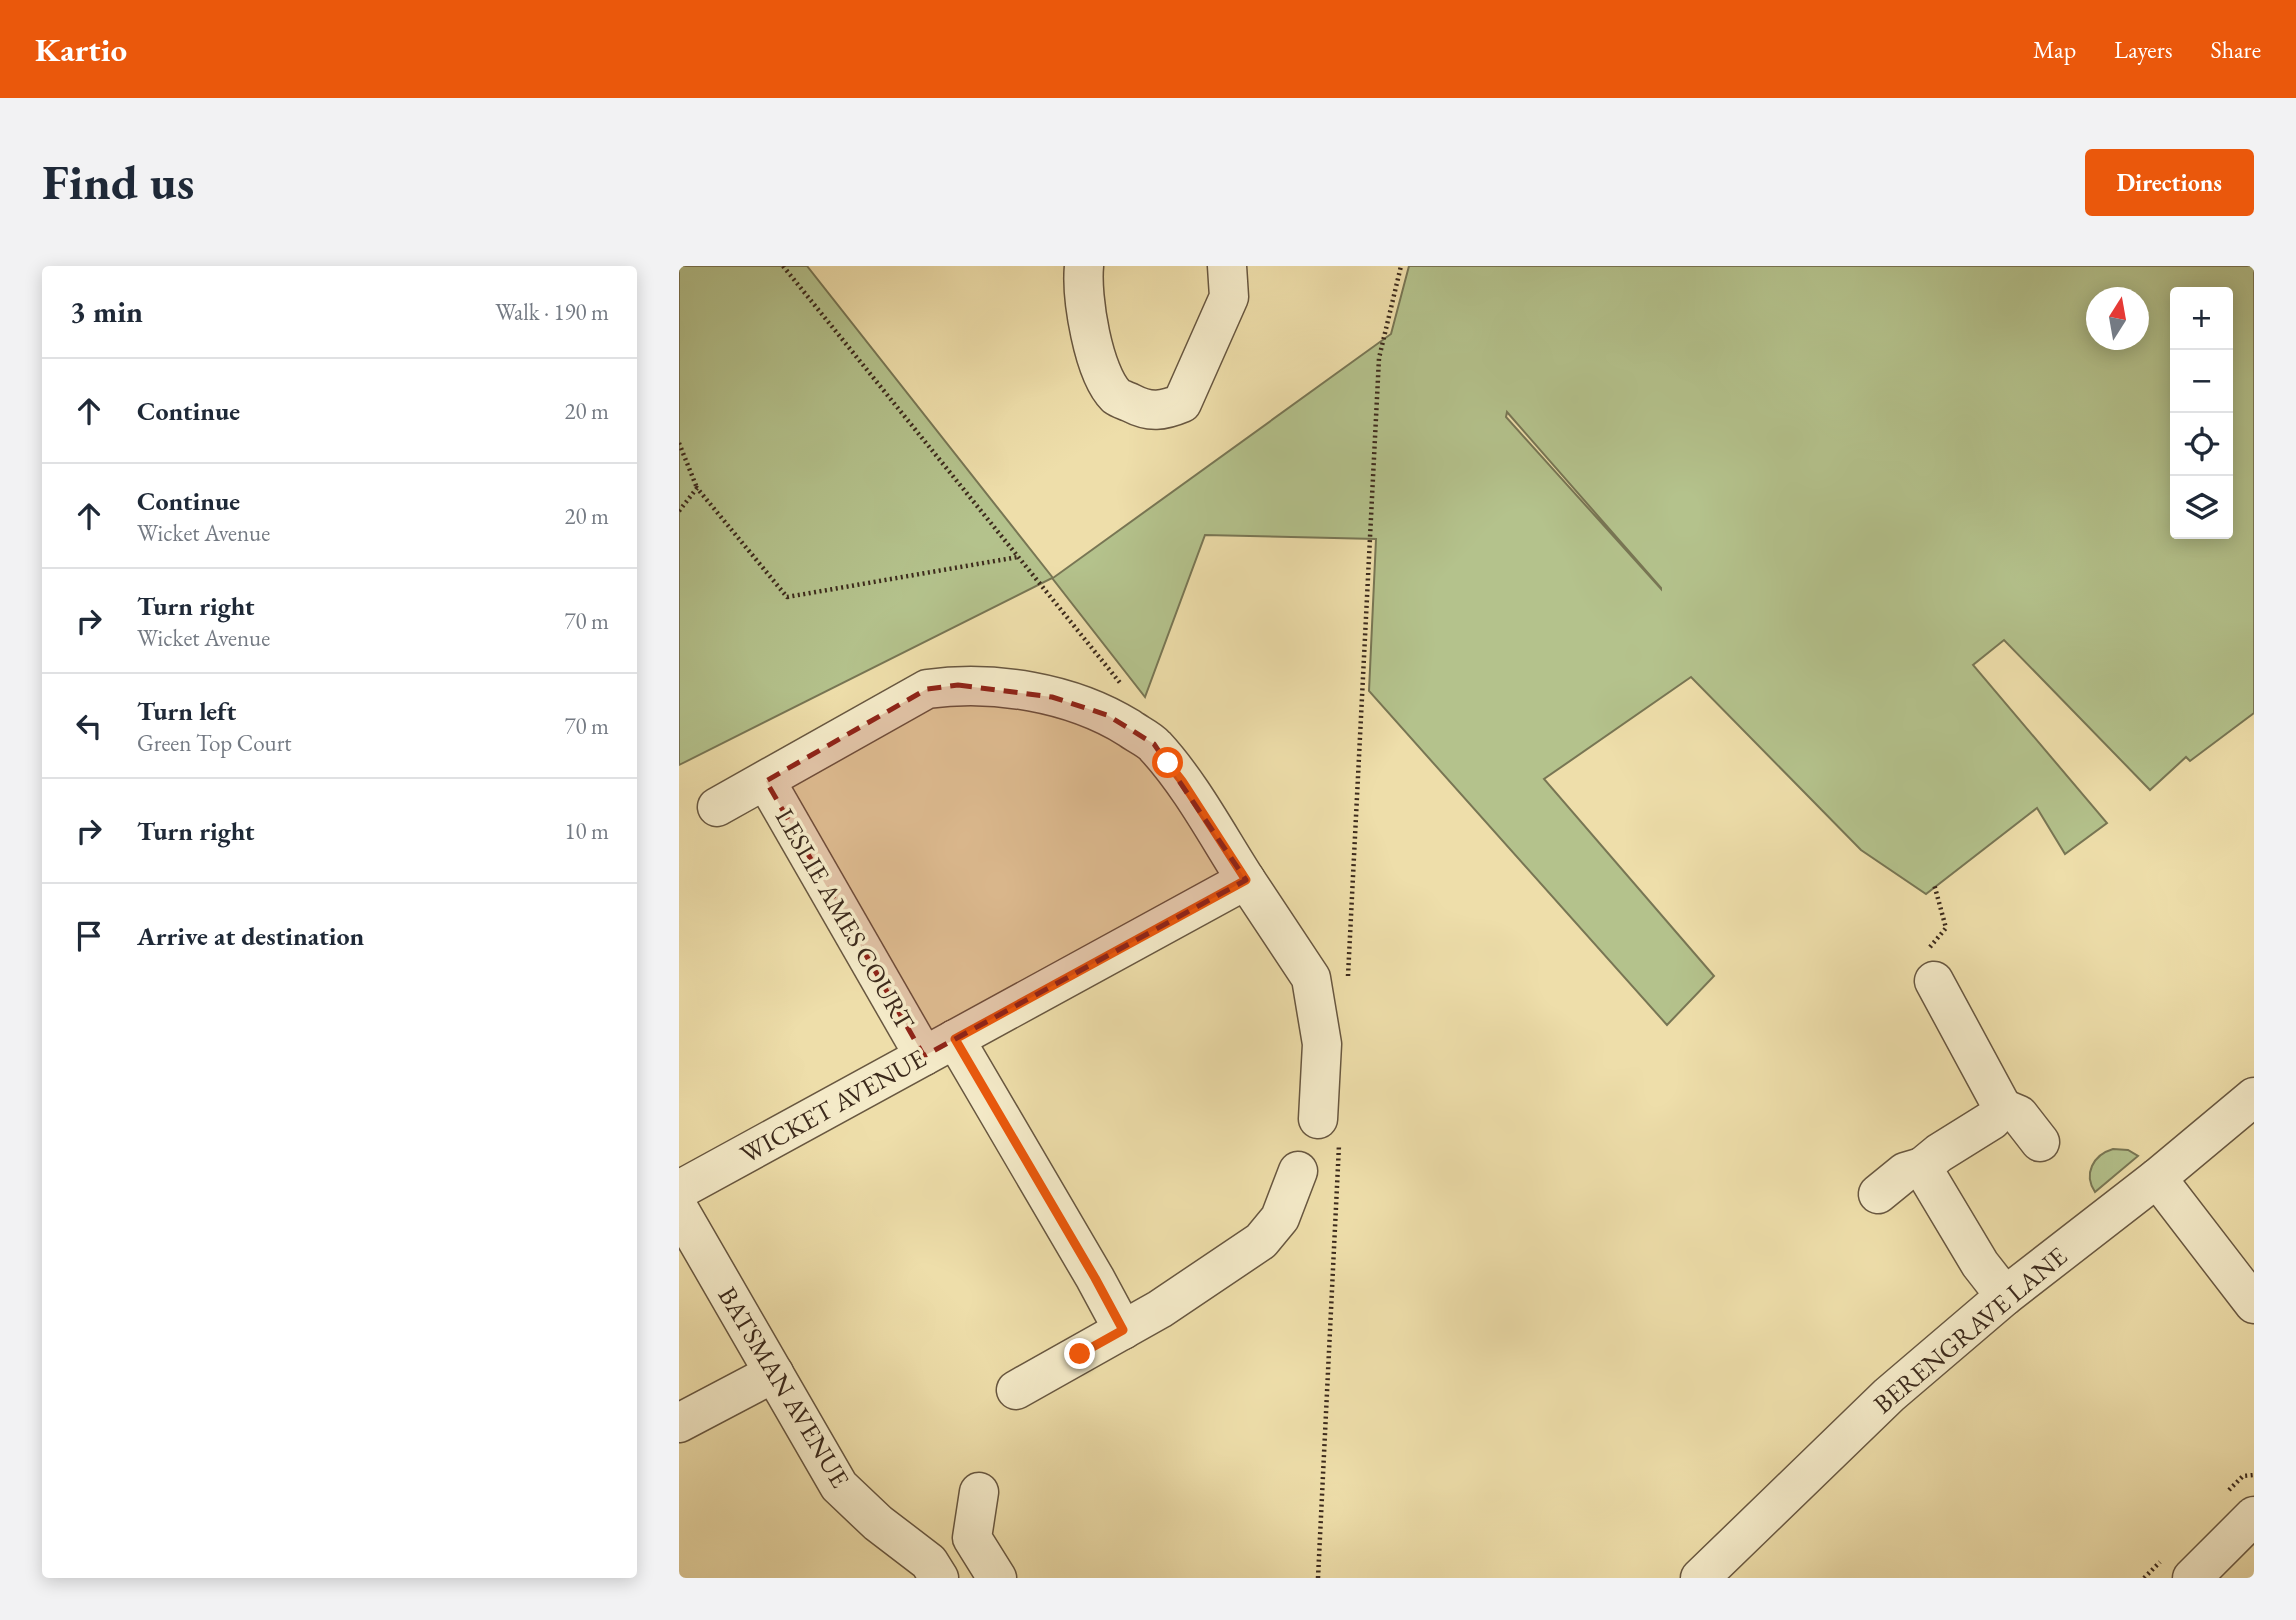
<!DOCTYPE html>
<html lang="en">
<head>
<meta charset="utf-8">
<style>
	body { margin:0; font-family:"EB Garamond",serif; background:#f2f2f3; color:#1f2937 }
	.controls { position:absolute; right:21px; top:21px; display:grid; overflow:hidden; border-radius:7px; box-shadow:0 4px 18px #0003 }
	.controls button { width:63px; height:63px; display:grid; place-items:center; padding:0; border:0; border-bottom:2px solid #e0e1e3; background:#fff; color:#1f2937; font:35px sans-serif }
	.compass { position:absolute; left:1407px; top:21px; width:63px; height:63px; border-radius:50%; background:#fff; box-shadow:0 4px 18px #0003; rotate:11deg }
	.stop { position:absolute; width:21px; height:21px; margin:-16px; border:5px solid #ea580c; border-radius:50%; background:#fff }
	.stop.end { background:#ea580c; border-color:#fff; box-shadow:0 2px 7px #0008 }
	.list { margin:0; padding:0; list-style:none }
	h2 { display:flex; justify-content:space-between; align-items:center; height:91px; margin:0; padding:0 28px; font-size:30px }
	h2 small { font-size:23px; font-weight:400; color:#747a83 }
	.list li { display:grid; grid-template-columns:46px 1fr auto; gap:21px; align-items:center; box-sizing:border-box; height:105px; padding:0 28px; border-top:2px solid #e0e1e3 }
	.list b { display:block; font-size:26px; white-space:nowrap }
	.list p { margin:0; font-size:23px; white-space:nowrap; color:#747a83 }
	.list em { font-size:23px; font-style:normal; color:#747a83 }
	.icon { flex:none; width:38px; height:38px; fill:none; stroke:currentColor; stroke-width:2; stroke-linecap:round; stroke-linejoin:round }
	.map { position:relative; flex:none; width:1575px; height:1312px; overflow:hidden; border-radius:7px }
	header { display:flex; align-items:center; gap:42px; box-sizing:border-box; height:98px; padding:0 35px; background:#ea580c; color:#fff }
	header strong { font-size:33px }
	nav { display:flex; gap:38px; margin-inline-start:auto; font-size:24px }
	.intro { display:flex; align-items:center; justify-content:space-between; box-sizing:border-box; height:168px; padding:0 42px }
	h1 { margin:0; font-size:49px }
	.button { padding:18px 32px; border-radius:7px; background:#ea580c; color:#fff; font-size:24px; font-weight:700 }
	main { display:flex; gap:42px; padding:0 42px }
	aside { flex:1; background:#fff; border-radius:7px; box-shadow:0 4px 18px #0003 }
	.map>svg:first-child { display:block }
	.green { fill:#b4c28c; stroke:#787654; stroke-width:2; fill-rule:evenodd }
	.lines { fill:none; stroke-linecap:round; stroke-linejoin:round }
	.minor-casing { stroke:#685740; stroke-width:41 }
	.path { stroke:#3c2a1c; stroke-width:4.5; stroke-dasharray:2 3.5; stroke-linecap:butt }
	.minor { stroke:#f4eac8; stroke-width:38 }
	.route { stroke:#ea580c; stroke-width:9 }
	.marked { fill:#8f2418; fill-opacity:0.2; stroke:#8f2418; stroke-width:5; stroke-dasharray:14 9; stroke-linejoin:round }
	.labels { text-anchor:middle; stroke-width:7; stroke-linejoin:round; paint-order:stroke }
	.street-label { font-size:26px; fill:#3c2a1c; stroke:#f4eac8 }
</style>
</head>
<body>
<header>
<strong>Kartio</strong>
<nav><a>Map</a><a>Layers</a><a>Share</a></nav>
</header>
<div class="intro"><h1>Find us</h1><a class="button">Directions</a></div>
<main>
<aside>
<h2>3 min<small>Walk · 190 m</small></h2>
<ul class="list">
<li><svg class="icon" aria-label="ahead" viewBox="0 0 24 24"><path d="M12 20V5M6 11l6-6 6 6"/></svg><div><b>Continue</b></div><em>20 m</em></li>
<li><svg class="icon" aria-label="ahead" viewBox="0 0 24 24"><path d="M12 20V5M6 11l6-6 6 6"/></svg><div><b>Continue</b><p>Wicket Avenue</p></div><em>20 m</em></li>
<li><svg class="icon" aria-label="right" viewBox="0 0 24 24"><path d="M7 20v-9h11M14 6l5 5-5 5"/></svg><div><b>Turn right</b><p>Wicket Avenue</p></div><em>70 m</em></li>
<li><svg class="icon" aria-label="left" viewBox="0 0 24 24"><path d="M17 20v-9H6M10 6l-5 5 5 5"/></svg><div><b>Turn left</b><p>Green Top Court</p></div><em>70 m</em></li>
<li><svg class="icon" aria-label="right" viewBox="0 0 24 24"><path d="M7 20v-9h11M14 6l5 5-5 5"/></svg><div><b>Turn right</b></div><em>10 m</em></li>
<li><svg class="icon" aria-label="arrive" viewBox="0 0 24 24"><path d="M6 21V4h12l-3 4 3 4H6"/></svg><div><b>Arrive at destination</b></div></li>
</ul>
</aside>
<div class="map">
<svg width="1575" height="1312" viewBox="0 0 1575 1312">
	<rect width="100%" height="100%" fill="#eedeaa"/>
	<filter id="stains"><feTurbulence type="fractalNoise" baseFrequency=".00286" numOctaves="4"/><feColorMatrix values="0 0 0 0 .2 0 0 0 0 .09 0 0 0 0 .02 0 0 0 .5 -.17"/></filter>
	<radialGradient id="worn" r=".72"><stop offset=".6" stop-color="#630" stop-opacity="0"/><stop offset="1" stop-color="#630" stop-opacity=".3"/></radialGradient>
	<g class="green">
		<path d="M 0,0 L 128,0 L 374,312 L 712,68 L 730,0 L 1575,0 L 1575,447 L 1511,495 L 1507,491 L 1471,524 L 1325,374 L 1294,399 L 1428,557 L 1386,588 L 1358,542 L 1247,628 L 1182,584 L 1012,411 L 865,513 L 1035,710 L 988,759 L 690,425 L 697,273 L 526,269 L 466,431 L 373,312 L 0,499 ZM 1496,26 L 1549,26 L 1549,268 L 1496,268 ZM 1418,32 L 1460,32 L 1460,74 L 1418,74 ZM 828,146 L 982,322 L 982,323 L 827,151 Z"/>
		<path d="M 1434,883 L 1449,884 L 1459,890 L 1416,926 C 1404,908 1414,889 1434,883 Z"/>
	</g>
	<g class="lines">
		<defs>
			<g id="minor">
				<path d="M 405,0 C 402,31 414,107 437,130 C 441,133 448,135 452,137 C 471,147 484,145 503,137 L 550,31 L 548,0"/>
				<polyline points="87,515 245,790"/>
				<path d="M 38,541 L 248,423 C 315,414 392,426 450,462 C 458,468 470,473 476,480 C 512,519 538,569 567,614"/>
				<polyline points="1255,715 1322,839 1320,846 1313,854 1260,887 1243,901 1301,998 1326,1030"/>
				<polyline points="276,773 416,1012 444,1064"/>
				<polyline points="1321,841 1340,849 1361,876"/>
				<polyline points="1478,912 1575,1038"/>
				<polyline points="0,924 567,614 632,712 643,778 639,853"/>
				<polyline points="1199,928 1226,906 1243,901"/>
				<polyline points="0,943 160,1220 199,1257 250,1296 260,1312"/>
				<polyline points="337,1124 481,1043 582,975 601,952 619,905"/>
				<polyline points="0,1157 95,1107"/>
				<polyline points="300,1226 293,1272 318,1312"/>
				<polyline points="1021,1312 1210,1129 1326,1030 1478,912 1575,831"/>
				<polyline points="1513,1312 1575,1250"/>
			</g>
		</defs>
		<use href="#minor" class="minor-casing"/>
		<g class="path">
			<polyline points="104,0 442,418"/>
			<polyline points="0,177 18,222"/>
			<polyline points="0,245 18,222 108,331 339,291"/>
			<polyline points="1251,681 1267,662 1255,618"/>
			<polyline points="669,710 700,92 722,0"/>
			<polyline points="1550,1224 1564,1210 1575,1209"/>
			<polyline points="639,1312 660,879"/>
			<polyline points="1465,1312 1481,1296"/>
		</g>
		<use href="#minor" class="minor"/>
	</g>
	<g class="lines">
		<polyline class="route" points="401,1088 444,1064 416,1012 276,773 567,614 503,515 489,497"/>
	</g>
	<path class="marked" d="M 279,419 L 373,431 L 428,449 L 475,478 L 567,614 L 245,790 L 87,515 L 248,423 Z"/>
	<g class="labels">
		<g class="street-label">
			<text transform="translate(166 653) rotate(60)" y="9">LESLIE AMES COURT</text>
			<text transform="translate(154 840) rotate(-29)" y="9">WICKET AVENUE</text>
			<text transform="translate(1291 1064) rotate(-40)" y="9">BERENGRAVE LANE</text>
			<text transform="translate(105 1121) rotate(59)" y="9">BATSMAN AVENUE</text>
		</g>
	</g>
	<rect width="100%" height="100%" filter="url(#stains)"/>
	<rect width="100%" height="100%" fill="url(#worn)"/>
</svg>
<div class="controls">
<button>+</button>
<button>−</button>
<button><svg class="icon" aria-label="locate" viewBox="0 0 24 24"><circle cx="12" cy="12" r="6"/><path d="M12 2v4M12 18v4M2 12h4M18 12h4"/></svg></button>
<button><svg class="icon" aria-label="layers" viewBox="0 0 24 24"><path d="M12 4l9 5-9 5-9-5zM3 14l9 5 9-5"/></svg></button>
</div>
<svg class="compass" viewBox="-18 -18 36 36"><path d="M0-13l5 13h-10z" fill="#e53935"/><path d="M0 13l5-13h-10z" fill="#747a83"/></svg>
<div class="stop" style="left:489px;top:497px"></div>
<div class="stop end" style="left:401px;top:1088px"></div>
</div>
</main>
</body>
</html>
